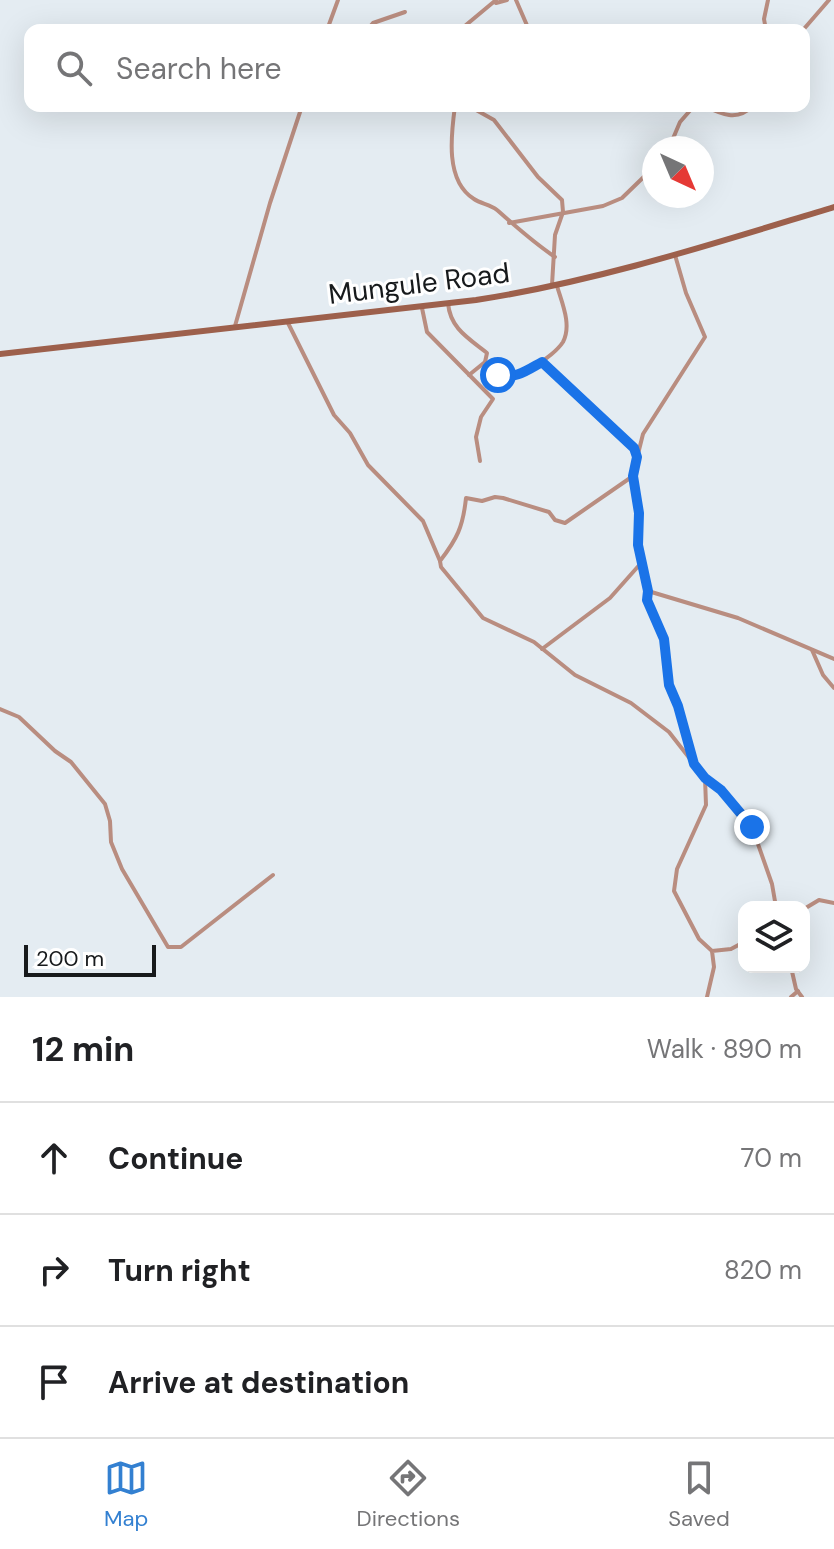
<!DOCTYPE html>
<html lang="en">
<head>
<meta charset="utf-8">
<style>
	body { margin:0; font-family:"DM Sans",sans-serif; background:#f6f6f6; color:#202124 }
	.controls { position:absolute; right:24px; bottom:24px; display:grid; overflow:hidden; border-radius:16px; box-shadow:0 8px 32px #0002 }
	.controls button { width:72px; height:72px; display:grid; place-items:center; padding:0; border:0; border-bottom:2px solid #e0e0e0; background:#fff; color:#202124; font:40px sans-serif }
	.compass { position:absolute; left:642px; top:136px; width:72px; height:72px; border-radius:50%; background:#fff; box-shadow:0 8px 32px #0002; rotate:136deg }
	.scale { position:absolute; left:24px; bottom:20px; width:132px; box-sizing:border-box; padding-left:8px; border:4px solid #171a1c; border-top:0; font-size:22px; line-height:28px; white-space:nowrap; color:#171a1c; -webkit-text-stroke:6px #fff; paint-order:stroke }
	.stop { position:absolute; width:24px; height:24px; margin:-18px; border:6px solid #1a73e8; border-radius:50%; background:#fff }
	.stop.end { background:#1a73e8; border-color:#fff; box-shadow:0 2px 8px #0008 }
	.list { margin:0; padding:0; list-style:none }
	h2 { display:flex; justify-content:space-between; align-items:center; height:104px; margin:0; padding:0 32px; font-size:34px }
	h2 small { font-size:26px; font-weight:400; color:#757577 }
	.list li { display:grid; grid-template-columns:52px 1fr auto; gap:24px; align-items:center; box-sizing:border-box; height:112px; padding:0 32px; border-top:2px solid #e0e0e0 }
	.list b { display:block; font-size:30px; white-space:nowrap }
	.list em { font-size:26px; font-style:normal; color:#757577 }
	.icon { flex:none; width:44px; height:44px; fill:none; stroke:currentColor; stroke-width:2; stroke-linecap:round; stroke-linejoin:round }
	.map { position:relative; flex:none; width:834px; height:997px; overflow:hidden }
	.search { position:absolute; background:#fff; box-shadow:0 8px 32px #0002; left:24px; right:24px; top:24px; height:88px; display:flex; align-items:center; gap:20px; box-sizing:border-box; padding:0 28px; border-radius:16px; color:#757577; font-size:30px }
	.sheet { height:440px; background:#fff }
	nav { display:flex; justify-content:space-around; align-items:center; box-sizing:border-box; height:112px; border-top:2px solid #e0e0e0; background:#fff; font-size:22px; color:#757577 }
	nav a { display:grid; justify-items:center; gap:4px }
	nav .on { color:#3380d1 }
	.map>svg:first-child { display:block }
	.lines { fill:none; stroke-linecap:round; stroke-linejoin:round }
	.street { stroke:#b98d80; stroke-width:4 }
	.secondary { stroke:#9d604c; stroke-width:6 }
	.route { stroke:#1a73e8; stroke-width:10 }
	.labels { text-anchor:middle; stroke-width:6; stroke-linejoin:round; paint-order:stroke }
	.street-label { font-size:28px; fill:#171a1c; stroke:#fff }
</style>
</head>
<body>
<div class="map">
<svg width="834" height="997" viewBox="0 0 834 997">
	<rect width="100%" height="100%" fill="#e4ecf2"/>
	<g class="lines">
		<g class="street">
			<polyline points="516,0 529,30"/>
			<polyline points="496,3 507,0"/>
			<polyline points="327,30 338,0"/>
			<polyline points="367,30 373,23 405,12"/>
			<polyline points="460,30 496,0"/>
			<polyline points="766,30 764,19 768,0"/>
			<polyline points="803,30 829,0"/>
			<path d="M 455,106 C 451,135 445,181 474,199 C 481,204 490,204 497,210 C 515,226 534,243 555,257"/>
			<polyline points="469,106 494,120 538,177 562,200 563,212 555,235 552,285"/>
			<path d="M 704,106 C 721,114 738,122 752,106"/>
			<polyline points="669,148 680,122 694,106"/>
			<polyline points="509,223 603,206 622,198 654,167"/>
			<path d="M 448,303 C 450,328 468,338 487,353 L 485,362 L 469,375"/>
			<polyline points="422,308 427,332 493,399 481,417 476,437 480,461"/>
			<polyline points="288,323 334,415 350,433 368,465 423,521 440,561"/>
			<polyline points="235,326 270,203 302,106"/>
			<path d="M 485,362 C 489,366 493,373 498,375 C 515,384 554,356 563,342 C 572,325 562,303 557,286"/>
			<polyline points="542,362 634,448 637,457 633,476 639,513 638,545 648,591 647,600 664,639 666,675 678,706 692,758"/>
			<polyline points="638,454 643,434 705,337 686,293 675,255"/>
			<path d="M 633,476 L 565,523 L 555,520 L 549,512 L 503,498 L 495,497 L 482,501 L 466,498 C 463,527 457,539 440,561 L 441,567 L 483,618 L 534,642 L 575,675 L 631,703 L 669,732 L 705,778 L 721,790 L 752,827 L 772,884 L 776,907"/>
			<polyline points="648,591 738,618 834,659"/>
			<polyline points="542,649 610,598 642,562"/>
			<polyline points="812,650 823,675 834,688"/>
			<polyline points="0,709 19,717 55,751 71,762 105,804 110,821 111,842 122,869 168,947 181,947 273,875"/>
			<polyline points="705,778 706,805 677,869 674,891 699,939 712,951"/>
			<polyline points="804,909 819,900 834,903"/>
			<polyline points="791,967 796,989 802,997"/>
			<polyline points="707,997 714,967 712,951 731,949 744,942"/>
			<polyline points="791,997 798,991"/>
		</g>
		<path class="secondary" d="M 0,354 L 476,300 C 599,281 715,243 834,207"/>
	</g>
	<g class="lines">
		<path class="route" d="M 498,375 C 516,379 526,371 542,362 L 634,448 L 637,457 L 633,476 L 639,513 L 638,545 L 648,591 L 647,600 L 664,639 L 669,685 L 678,706 L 694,764 L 705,778 L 721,790 L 752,827"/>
	</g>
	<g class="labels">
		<g class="street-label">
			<text transform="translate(419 283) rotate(-7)" y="10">Mungule Road</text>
		</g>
	</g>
</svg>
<div class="controls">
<button><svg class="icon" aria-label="layers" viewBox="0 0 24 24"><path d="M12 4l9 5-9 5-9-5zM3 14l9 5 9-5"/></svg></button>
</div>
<svg class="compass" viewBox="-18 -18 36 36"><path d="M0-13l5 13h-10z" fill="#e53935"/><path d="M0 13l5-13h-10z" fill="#757577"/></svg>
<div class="scale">200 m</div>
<div class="stop" style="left:498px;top:375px"></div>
<div class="stop end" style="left:752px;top:827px"></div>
<div class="search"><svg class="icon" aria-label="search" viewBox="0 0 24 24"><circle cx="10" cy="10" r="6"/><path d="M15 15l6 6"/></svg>Search here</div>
</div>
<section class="sheet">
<h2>12 min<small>Walk · 890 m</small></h2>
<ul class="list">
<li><svg class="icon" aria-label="ahead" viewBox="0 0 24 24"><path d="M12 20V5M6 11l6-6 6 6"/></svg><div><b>Continue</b></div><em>70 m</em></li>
<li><svg class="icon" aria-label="right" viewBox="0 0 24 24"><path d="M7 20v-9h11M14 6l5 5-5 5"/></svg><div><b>Turn right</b></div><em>820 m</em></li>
<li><svg class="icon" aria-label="arrive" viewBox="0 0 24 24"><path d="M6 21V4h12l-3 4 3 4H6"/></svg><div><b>Arrive at destination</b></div></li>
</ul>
</section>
<nav>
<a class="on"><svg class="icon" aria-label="map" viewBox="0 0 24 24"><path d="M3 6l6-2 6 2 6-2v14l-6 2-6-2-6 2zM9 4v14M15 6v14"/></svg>Map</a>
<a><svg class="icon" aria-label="directions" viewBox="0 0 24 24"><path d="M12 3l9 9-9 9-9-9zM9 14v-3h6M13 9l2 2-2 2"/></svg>Directions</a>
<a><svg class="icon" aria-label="saved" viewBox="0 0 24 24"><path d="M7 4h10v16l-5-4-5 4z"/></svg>Saved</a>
</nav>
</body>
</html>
